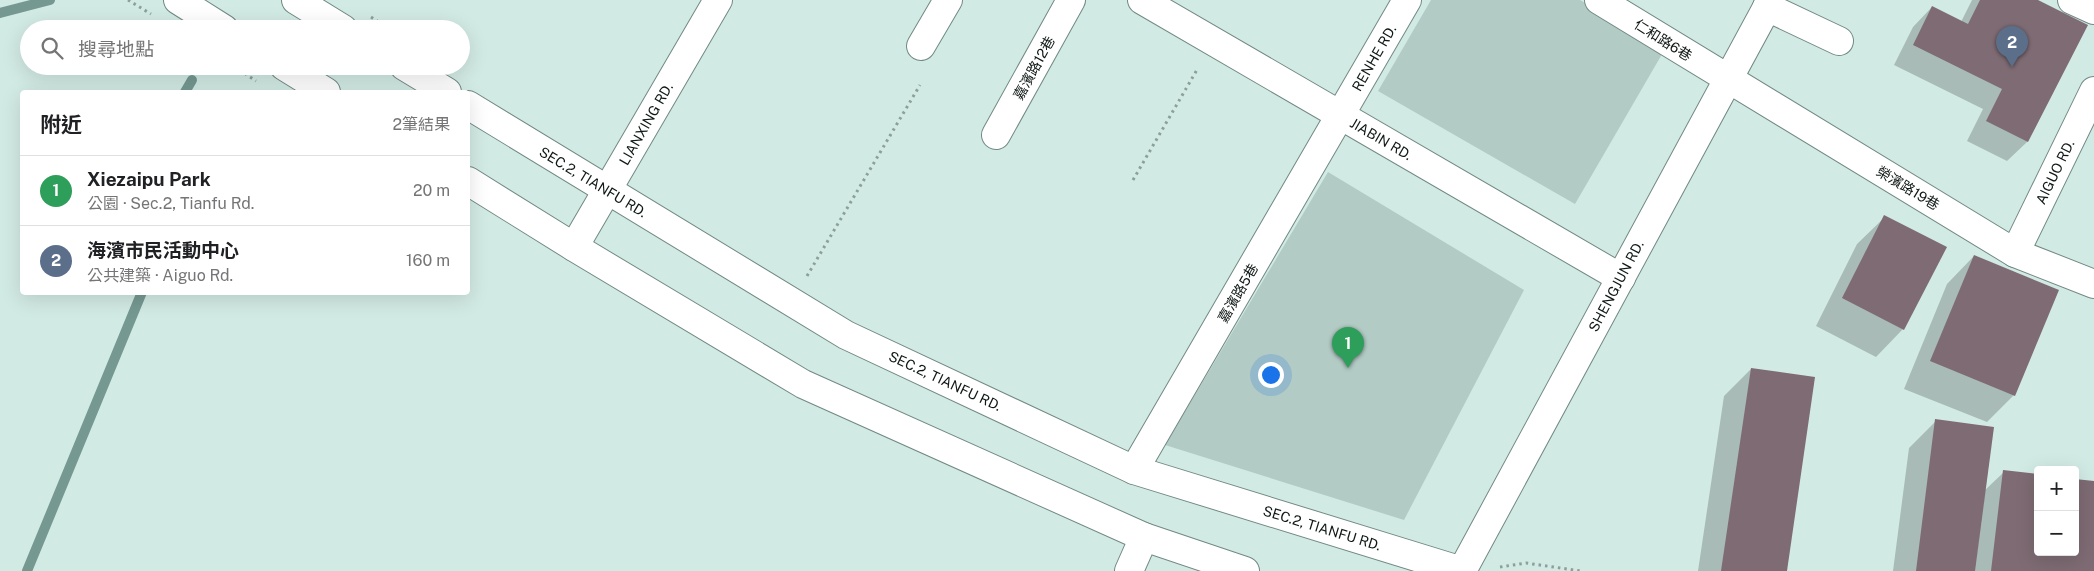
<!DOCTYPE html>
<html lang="zh-TW">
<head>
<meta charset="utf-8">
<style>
	body { margin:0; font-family:"Public Sans","Noto Sans TC",sans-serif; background:#f2f2f2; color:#202124 }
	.controls { position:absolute; right:15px; bottom:15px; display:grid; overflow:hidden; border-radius:5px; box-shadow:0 5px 20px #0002 }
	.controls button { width:45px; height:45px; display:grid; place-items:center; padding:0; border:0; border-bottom:1px solid #e0e0e0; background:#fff; color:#202124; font:25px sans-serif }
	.you { position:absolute; left:1270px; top:374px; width:18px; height:18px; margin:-12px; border:4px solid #fff; border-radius:50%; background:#1a73e8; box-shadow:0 0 0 8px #1a73e833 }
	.badge { display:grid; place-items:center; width:32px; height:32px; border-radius:50%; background:#a31e6a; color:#fff; font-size:16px; font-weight:700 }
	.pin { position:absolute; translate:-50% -41px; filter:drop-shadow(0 1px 2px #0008) }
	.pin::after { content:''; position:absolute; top:26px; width:18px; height:15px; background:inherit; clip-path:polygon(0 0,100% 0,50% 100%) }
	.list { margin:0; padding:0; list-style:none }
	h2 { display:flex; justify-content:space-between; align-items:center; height:65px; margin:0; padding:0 20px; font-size:21px }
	h2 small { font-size:16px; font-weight:400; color:#757577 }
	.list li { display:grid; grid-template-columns:32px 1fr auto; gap:15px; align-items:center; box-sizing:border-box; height:70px; padding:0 20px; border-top:1px solid #e0e0e0 }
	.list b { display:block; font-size:19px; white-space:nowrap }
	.list p { margin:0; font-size:16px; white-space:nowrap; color:#757577 }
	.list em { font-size:16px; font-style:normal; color:#757577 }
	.icon { flex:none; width:28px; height:28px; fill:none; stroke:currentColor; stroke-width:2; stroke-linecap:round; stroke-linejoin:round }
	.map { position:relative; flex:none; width:2094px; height:571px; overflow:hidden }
	.search { position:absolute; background:#fff; box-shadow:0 5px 20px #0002; left:20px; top:20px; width:450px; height:55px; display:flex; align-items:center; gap:12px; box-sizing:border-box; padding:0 18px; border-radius:28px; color:#757577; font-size:19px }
	.panel { position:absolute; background:#fff; box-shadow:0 5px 20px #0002; left:20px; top:90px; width:450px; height:205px; border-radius:5px }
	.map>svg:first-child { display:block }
	.green { fill:#b3cbc5 }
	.shadow { fill:#0003 }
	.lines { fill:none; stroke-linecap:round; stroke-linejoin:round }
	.stream { stroke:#759991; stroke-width:10 }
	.building { fill:#7e6b73 }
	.minor-casing { stroke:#728984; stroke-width:30 }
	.path { stroke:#8d9f9b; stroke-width:3; stroke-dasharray:2.5 4; stroke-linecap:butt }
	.minor { stroke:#fff; stroke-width:28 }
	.labels { text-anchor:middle; stroke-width:4.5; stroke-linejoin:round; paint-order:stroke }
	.street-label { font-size:14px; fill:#0f1816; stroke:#fff }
</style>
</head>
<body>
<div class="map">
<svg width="2094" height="571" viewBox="0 0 2094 571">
	<rect width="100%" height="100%" fill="#d2eae4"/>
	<g class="green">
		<polygon points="1431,0 1580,0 1665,49 1575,204 1378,91"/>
		<polygon points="1328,172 1524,290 1404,520 1165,445"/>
	</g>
	<g class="shadow">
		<polygon points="1972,0 2035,0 2086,25 2027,142 2007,161 1967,141 1983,109 1894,65 1913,27 1932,7 1961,22"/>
		<polygon points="1885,217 1903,329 1876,357 1816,326 1857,244"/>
		<polygon points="1974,256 2014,395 1987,422 1904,389 1947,284"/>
		<polygon points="1751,369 1786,571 1698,571 1724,396"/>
		<polygon points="1936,421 1984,491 2004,472 2038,552 2075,552 2094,483 2094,571 1893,571 1909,448"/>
	</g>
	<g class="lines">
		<g class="stream">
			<polyline points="0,13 50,0"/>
			<polyline points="185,92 192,80"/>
			<polyline points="27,571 142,292"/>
		</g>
	</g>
	<g class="building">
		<polygon points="1980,0 2038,0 2088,25 2028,142 1986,121 2002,89 1913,45 1932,6 1968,24"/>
		<polygon points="1884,215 1947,247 1904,330 1842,298"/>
		<polygon points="1974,255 2059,290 2015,396 1930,361"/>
		<polygon points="1751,368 1815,377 1787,571 1721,571"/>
		<polygon points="1935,419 1994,427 1975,571 1916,571"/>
		<polygon points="2003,470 2038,474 2038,552 2075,552 2075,479 2094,481 2094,571 1991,571"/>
	</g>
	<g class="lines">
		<defs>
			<g id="minor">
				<polyline points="178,0 224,29"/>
				<polyline points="296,0 343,29"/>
				<polyline points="1142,0 1621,278"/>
				<polyline points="1599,0 2015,253 2094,284"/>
				<polyline points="2072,0 2094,10"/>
				<polyline points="1767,7 1839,41"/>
				<polyline points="921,46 948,0"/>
				<polyline points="284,66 326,92"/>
				<polyline points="404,66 447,92"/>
				<polyline points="468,105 846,335 1134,470 1462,571 1771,0"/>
				<polyline points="996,135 1071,0"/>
				<polyline points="468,181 574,247 803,384 1144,537 1245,571"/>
				<polyline points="574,247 718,0"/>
				<polyline points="2015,253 2094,91"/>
				<polyline points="1134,470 1407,0"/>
				<polyline points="1129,571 1144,537"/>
			</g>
		</defs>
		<use href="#minor" class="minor-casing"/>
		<g class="path">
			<polyline points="128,0 151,14"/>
			<polyline points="371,17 389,29"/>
			<polyline points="234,66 256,81"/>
			<polyline points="1133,180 1198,68"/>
			<polyline points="807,276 920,85"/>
			<polyline points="1500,567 1526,563 1581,571"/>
		</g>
		<use href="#minor" class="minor"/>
	</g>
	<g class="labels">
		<g class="street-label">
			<text transform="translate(1663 40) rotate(32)" y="5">仁和路6巷</text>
			<text transform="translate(1374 58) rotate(-60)" y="5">RENHE RD.</text>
			<text transform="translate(1034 68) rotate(-61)" y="5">嘉濱路12巷</text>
			<text transform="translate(646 124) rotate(-60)" y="5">LIANXING RD.</text>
			<text transform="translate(1381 139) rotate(30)" y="5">JIABIN RD.</text>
			<text transform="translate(2055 172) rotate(-64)" y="5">AIGUO RD.</text>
			<text transform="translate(593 182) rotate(31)" y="5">SEC.2, TIANFU RD.</text>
			<text transform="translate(1908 188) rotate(31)" y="5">榮濱路19巷</text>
			<text transform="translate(1616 286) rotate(-62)" y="5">SHENGJUN RD.</text>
			<text transform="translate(1238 293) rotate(-60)" y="5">嘉濱路5巷</text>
			<text transform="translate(945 381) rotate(25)" y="5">SEC.2, TIANFU RD.</text>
			<text transform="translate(1322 528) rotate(17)" y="5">SEC.2, TIANFU RD.</text>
		</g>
	</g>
</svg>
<div class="controls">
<button>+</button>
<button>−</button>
</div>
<div class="you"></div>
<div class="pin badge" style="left:1348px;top:368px;background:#2e9e5b">1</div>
<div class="pin badge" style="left:2012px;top:67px;background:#5c6f8a">2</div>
<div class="search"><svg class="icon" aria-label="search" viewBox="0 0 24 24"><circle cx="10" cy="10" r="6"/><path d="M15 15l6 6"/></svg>搜尋地點</div>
<section class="panel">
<h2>附近<small>2筆結果</small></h2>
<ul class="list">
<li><span class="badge" style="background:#2e9e5b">1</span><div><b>Xiezaipu Park</b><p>公園 · Sec.2, Tianfu Rd.</p></div><em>20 m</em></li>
<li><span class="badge" style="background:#5c6f8a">2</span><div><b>海濱市民活動中心</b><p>公共建築 · Aiguo Rd.</p></div><em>160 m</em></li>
</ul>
</section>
</div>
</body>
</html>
